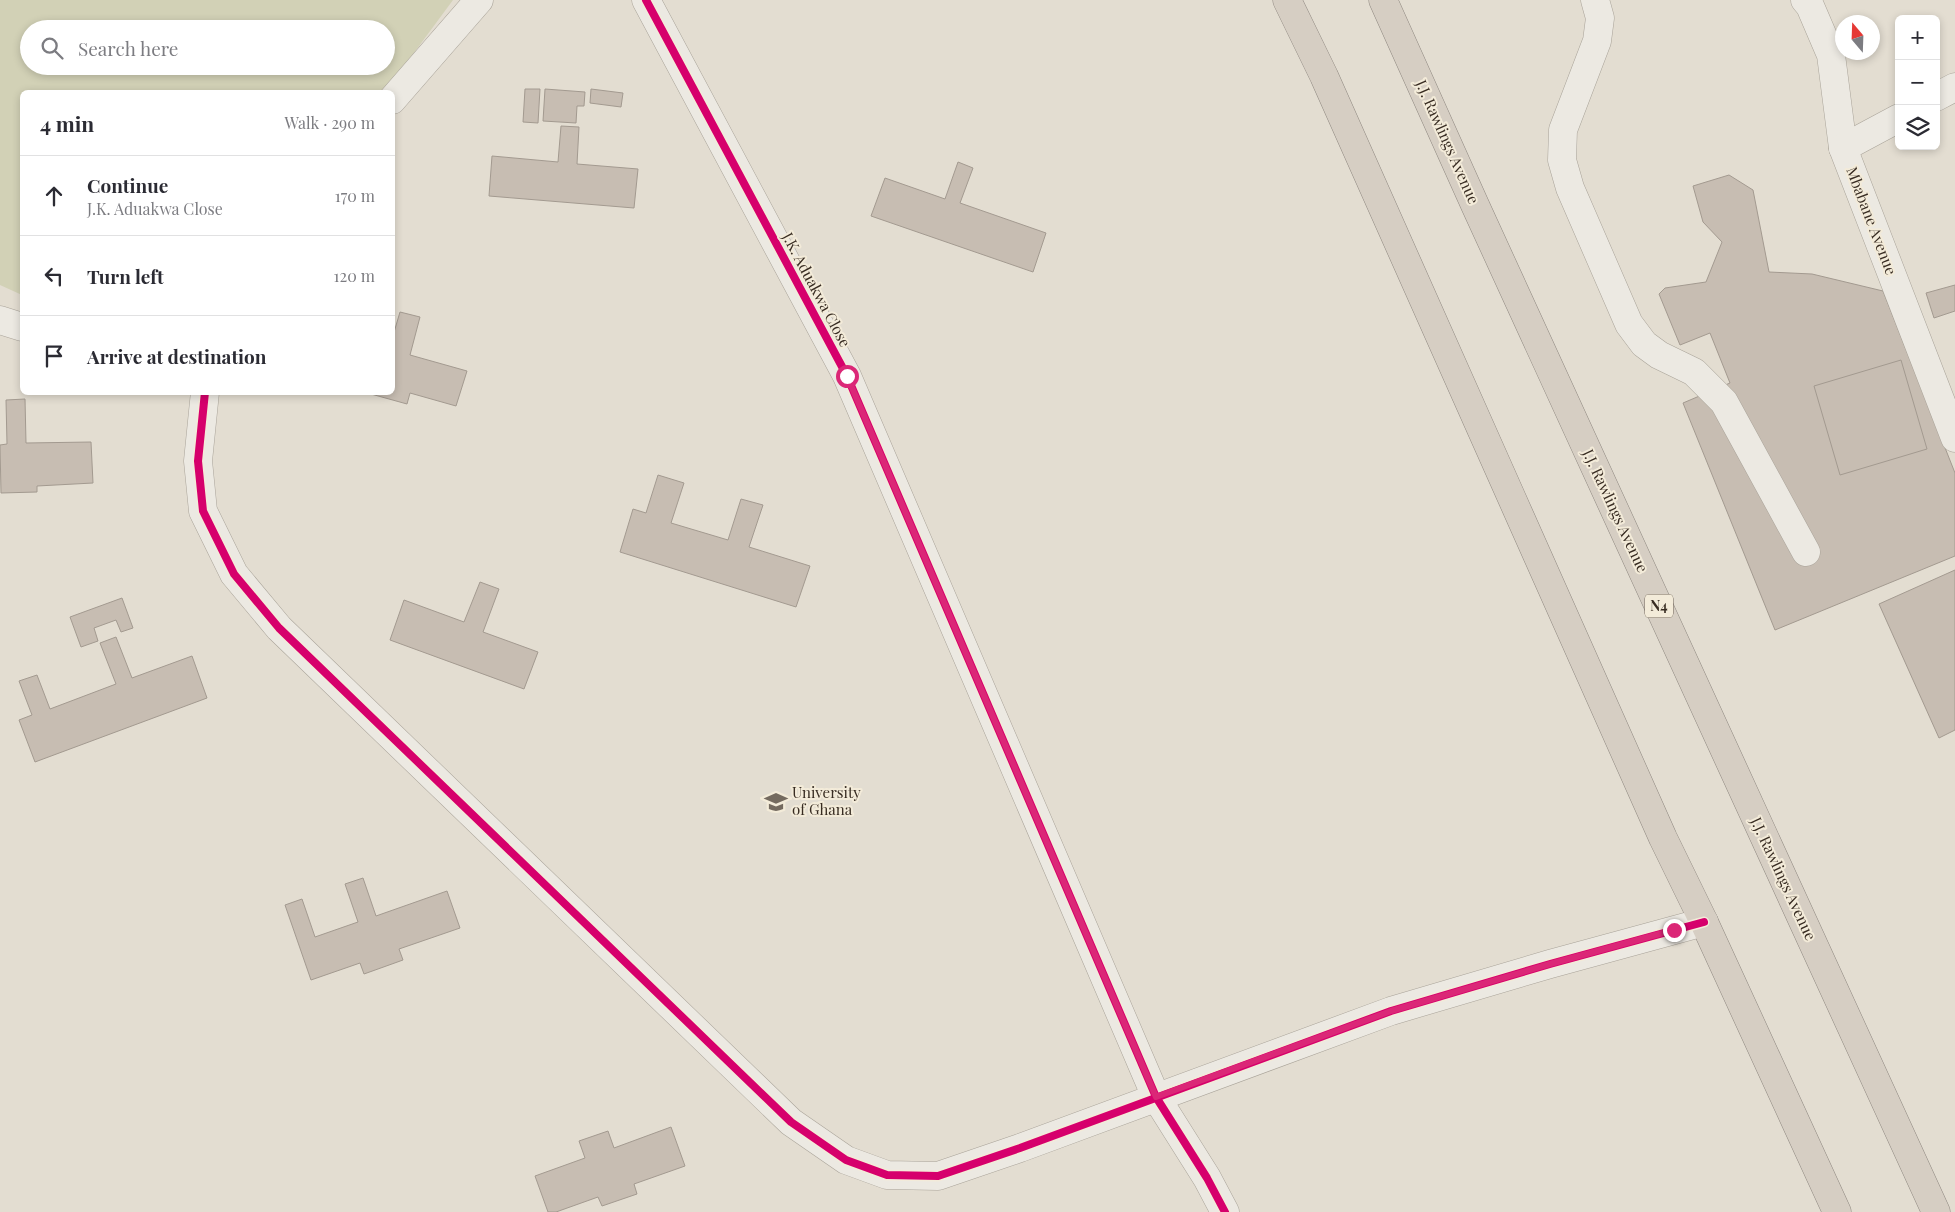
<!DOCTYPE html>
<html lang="en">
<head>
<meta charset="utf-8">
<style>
	body { margin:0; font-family:"Playfair Display",serif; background:#f2f2f3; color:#2b2b33 }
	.controls { position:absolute; right:15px; top:15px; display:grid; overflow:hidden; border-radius:8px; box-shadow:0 2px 8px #0003 }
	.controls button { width:45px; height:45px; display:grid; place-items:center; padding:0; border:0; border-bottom:1px solid #e1e1e2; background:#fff; color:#2b2b33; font:25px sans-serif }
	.compass { position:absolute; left:1835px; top:15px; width:45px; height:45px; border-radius:50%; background:#fff; box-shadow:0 2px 8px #0003; rotate:341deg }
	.stop { position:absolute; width:15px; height:15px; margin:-11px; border:4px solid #db2777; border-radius:50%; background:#fff }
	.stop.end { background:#db2777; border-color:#fff; box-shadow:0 1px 5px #0008 }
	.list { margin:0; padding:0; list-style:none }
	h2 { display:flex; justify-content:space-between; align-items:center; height:65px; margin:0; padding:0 20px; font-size:21px }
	h2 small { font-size:16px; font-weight:400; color:#7c7c81 }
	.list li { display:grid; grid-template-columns:32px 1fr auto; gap:15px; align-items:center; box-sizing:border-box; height:80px; padding:0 20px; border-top:1px solid #e1e1e2 }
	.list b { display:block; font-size:19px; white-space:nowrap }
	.list p { margin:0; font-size:16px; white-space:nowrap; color:#7c7c81 }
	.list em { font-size:16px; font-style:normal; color:#7c7c81 }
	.icon { flex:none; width:28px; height:28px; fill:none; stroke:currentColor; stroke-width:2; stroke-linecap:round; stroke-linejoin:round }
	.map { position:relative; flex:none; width:1955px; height:1212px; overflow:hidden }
	.search { position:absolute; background:#fff; box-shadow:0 2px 8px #0003; left:20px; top:20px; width:375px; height:55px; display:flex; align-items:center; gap:12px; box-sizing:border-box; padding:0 18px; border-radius:28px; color:#7c7c81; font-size:19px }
	.panel { position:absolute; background:#fff; box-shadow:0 2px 8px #0003; left:20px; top:90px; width:375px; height:305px; border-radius:8px }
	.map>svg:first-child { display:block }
	.green { fill:#d2d1b6; fill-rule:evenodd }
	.building { fill:#c7bdb2; stroke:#a39a90 }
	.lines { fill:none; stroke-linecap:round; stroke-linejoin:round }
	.minor-casing { stroke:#a9a399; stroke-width:29 }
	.highway-casing { stroke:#8f8880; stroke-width:29 }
	.minor { stroke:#ece9e2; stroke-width:28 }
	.highway { stroke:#d6cec3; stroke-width:28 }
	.cycleway-casing { stroke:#f3ebd9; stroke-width:11 }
	.cycleway { stroke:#d6006c; stroke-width:8 }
	.route { stroke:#db2777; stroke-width:6 }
	.labels { text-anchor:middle; stroke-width:4; stroke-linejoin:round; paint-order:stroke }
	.shield { fill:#f3ebd9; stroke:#706559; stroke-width:1 }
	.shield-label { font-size:14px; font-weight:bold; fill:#382c22 }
	.street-label { font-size:15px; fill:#382c22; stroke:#f3ebd9 }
	.poi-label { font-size:15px; fill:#382c22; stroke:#f3ebd9; text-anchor:start }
</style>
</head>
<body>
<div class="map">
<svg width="1955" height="1212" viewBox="0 0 1955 1212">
	<rect width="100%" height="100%" fill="#e3ddd1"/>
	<path class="green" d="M 0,0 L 453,0 L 385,92 L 22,92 L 22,295 L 0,285 ZM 29,29 L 386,29 L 386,66 L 29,66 Z"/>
	<g class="building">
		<polygon points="525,89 540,89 538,123 523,122"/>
		<polygon points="545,89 585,92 584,106 577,106 576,123 543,121"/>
		<polygon points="591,89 623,93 621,107 590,103"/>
		<polygon points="561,126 579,127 577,164 638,169 634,208 489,196 492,156 558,162"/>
		<polygon points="958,162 973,168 960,203 1046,233 1033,272 871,216 885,178 945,199"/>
		<polygon points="1729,175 1753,190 1769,272 1812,274 1883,291 1955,473 1955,556 1775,630 1683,403 1730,383 1710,333 1680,345 1659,294 1665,288 1706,282 1722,242 1703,222 1693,186"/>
		<polygon points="1955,285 1955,311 1934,318 1926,293"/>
		<polygon points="400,312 420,317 410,355 467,371 456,406 410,393 407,404 371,394 392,392 392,339"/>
		<polygon points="1901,360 1927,449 1840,475 1814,386"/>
		<polygon points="25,399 26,443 91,442 93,483 37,486 37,492 1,493 0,445 7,444 6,400"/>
		<polygon points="658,475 684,483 671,523 728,540 741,499 763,505 749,547 810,566 796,607 620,552 633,509 646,513"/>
		<polygon points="1955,570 1955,730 1939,738 1879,604"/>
		<polygon points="480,582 499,589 483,632 538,652 524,689 390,640 404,600 464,622"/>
		<polygon points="122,598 133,628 121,632 116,620 94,628 98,641 81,647 70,617"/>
		<polygon points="116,637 132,678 192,656 207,698 35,762 19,720 32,715 19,681 37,675 50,709 116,684 100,643"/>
		<polygon points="363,878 376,916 447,891 460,928 399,949 403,960 364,974 360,963 311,980 285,905 302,899 315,937 358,922 345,884"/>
		<polygon points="671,1127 685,1166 634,1184 637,1194 602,1206 598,1197 556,1212 548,1212 535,1176 585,1158 579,1141 608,1131 614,1148"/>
	</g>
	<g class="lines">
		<defs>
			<g id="minor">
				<polyline points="646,0 847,376 1156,1097 1207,1178 1225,1212"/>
				<polyline points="1595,0 1600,18 1597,41 1563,130 1562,160 1570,188 1629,324 1644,344 1659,355 1694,372 1724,402 1806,552"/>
				<polyline points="1805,0 1810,6 1831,55 1843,148 1955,438"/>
				<polyline points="1936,97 1955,87"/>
				<polyline points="392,100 479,0"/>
				<polyline points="1843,148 1899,118"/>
				<polyline points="0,320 22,327"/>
				<polyline points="205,392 198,461 203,511 234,574 279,628 791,1122 846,1160 887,1175 938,1176 1020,1148 1391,1011 1550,964 1704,922"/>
			</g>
			<g id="highway">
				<polyline points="1287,0 1324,76 1663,838 1704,922 1837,1212"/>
				<polyline points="1383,0 1475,205 1936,1212"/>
			</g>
		</defs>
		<use href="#minor" class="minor-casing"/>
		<use href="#highway" class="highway-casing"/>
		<use href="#minor" class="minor"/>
		<use href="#highway" class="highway"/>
		<defs>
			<g id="cycleway">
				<polyline points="646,0 847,376 1156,1097 1207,1178 1225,1212"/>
				<polyline points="205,392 198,461 203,511 234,574 279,628 791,1122 846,1160 887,1175 938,1176 1020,1148 1391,1011 1550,964 1704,922"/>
			</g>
		</defs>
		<use href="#cycleway" class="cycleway-casing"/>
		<use href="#cycleway" class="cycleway"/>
	</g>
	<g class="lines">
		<polyline class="route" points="847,376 1156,1097 1391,1011 1550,964 1674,930"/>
	</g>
	<defs>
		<symbol id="university-bare" viewBox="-9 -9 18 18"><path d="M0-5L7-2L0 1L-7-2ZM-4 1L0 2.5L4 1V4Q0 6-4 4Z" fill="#746a5f" stroke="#f3ebd9" stroke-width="2.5" paint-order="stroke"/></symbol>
	</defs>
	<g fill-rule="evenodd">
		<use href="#university-bare" x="760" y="786" width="32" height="32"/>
	</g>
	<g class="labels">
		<rect class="shield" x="1645" y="594.5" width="28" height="23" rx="4"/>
		<g class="shield-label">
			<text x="1659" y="611">N4</text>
		</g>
		<g class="street-label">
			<text transform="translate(1447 142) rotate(66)" y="5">J.J. Rawlings Avenue</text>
			<text transform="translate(1871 221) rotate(69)" y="5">Mbabane Avenue</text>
			<text transform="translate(816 290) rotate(62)" y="5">J.K. Aduakwa Close</text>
			<text transform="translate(1615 511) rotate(65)" y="5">J.J. Rawlings Avenue</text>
			<text transform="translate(1783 879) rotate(65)" y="5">J.J. Rawlings Avenue</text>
		</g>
		<g class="poi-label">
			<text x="792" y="798">University<tspan x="792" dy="17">of Ghana</tspan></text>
		</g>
	</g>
</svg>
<div class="controls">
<button>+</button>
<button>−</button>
<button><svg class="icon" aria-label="layers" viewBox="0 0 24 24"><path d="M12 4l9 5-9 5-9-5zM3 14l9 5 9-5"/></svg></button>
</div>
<svg class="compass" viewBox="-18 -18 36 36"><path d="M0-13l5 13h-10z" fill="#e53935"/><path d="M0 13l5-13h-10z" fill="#7c7c81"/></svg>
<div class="stop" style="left:847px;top:376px"></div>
<div class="stop end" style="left:1674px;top:930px"></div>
<div class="search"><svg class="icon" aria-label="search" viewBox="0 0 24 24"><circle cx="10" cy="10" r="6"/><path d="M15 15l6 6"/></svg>Search here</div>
<section class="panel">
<h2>4 min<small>Walk · 290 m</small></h2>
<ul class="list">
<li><svg class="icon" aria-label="ahead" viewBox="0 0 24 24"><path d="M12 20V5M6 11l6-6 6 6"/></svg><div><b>Continue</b><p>J.K. Aduakwa Close</p></div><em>170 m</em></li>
<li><svg class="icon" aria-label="left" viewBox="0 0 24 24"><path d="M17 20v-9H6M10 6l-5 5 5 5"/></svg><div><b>Turn left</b></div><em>120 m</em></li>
<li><svg class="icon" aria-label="arrive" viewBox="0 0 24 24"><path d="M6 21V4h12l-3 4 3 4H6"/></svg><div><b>Arrive at destination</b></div></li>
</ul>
</section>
</div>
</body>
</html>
